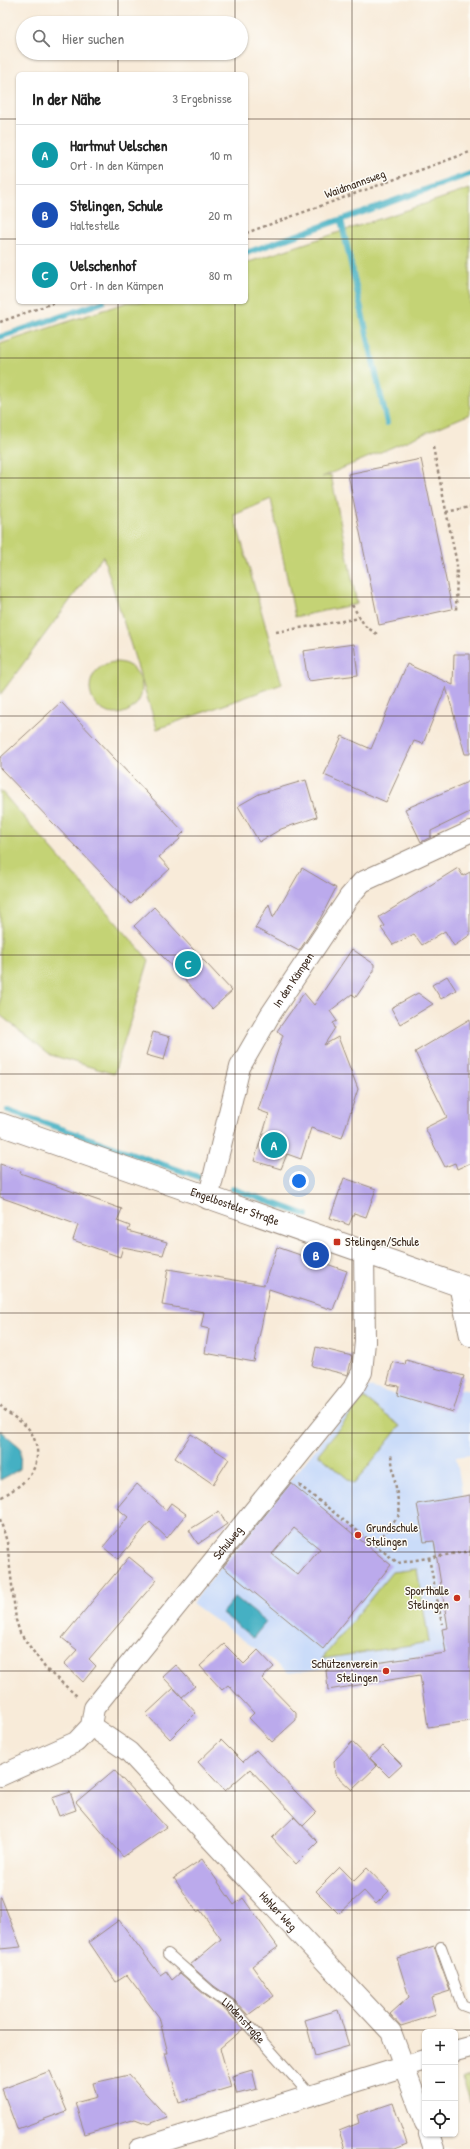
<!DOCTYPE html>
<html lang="de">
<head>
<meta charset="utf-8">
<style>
	body { margin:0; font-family:"Patrick Hand",sans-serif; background:#f6f6f6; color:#222 }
	.controls { position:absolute; right:12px; bottom:12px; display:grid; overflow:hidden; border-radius:6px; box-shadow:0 1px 3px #0004 }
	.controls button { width:36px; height:36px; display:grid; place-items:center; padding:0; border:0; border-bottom:1px solid #e0e0e0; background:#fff; color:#222; font:20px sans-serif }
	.you { position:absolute; left:299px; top:1181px; width:14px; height:14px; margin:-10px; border:3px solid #fff; border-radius:50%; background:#1a73e8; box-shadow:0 0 0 6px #1a73e833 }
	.badge { display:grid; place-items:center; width:26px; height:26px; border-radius:50%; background:#1a73e8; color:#fff; font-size:13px; font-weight:700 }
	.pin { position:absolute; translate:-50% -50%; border:2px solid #fff; box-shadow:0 1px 4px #0006 }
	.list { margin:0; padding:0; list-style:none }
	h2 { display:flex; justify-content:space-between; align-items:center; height:52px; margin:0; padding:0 16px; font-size:17px }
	h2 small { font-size:13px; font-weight:400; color:#767676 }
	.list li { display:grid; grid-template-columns:26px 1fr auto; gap:12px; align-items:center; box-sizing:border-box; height:60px; padding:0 16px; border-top:1px solid #e0e0e0 }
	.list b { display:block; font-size:15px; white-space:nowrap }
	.list p { margin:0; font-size:13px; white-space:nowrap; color:#767676 }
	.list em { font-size:13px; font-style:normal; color:#767676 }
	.icon { flex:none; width:22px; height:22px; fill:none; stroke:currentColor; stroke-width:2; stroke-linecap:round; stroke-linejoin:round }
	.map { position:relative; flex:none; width:470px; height:2149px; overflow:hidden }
	.search { position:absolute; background:#fff; box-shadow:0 1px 3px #0004; left:16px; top:16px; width:232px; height:44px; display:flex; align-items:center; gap:10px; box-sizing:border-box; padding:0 14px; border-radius:22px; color:#767676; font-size:15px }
	.panel { position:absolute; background:#fff; box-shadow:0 1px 3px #0004; left:16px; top:72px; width:232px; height:232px; border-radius:6px }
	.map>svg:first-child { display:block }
	.built { fill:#cadcf9 }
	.green { fill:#c4d375; stroke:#807e4a }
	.water { fill:#45b0c3; stroke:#406d70 }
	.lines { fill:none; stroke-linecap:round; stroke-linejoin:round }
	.stream { stroke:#45b0c3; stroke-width:6 }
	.building { fill:#bbaaec; fill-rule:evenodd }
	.lane-casing { stroke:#9a8a7c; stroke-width:12 }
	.street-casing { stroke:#9a8a7c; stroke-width:22 }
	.secondary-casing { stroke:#9a8a7c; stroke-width:24 }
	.path { stroke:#9a8a7c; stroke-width:2.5; stroke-dasharray:3 3; stroke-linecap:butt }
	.lane { stroke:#fff; stroke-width:10 }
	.street { stroke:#fff; stroke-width:20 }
	.secondary { stroke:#fff; stroke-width:22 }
	.grid { fill:none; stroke:#3b2a1e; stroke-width:1; stroke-opacity:0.55 }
	.poi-dot { fill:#c8321e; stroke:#fdfcf7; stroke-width:1.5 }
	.labels { text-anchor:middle; stroke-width:3; stroke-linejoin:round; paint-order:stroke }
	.street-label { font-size:12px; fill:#3b2a1e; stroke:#fdfcf7 }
	.poi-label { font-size:12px; fill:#3b2a1e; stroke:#fdfcf7; text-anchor:start }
</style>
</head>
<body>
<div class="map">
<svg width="470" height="2149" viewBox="0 0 470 2149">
	<rect width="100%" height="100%" fill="#fdfcf7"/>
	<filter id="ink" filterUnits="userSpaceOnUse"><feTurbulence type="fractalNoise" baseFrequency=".025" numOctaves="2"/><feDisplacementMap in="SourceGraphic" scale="8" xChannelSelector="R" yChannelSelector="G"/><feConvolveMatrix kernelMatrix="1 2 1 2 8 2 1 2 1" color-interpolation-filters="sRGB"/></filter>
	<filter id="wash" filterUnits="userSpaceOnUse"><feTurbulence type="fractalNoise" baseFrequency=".012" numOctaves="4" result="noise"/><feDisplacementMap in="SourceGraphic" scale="16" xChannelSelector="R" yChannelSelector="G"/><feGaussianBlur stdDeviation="0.9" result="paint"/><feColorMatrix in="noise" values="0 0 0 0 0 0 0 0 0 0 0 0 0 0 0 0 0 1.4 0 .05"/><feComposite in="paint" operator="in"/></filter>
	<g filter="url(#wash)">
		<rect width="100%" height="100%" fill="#f8ebd9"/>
		<polygon class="built" points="366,1386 453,1412 460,1389 470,1391 470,1455 456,1457 464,1503 446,1653 289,1673 192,1603"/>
		<g class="green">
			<polygon points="470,189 470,414 322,477 331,475 357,604 295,617 271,499 234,515 282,684 157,729 103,556 0,695 0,344 128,302 246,302 246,263"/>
			<circle cx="116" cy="688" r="26"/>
			<polygon points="0,790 149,960 114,1074 51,1055 0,1015"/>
			<polygon points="364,1398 400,1426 354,1484 318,1454"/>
			<polygon points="417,1569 429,1642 322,1659 392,1572"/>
			<polygon points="470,2075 470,2102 463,2078"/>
		</g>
		<g class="water">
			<polygon points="0,1430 21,1448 20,1469 0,1480"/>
			<polygon points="235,1597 266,1622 253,1638 222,1613"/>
		</g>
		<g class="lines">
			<g class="stream">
				<polyline points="341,220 387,423"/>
				<polyline points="246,253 470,174"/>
				<polyline points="0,337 103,302"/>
				<polyline points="8,1110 199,1177"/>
				<polyline points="233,1189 307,1215"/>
			</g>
		</g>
		<g id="blocks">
			<g class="building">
				<polygon points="421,459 452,609 379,625 348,474"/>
				<polygon points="354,644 358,675 308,681 303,651"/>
				<polygon points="454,654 470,654 470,754 465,754 446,687 423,744 414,741 386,802 324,775 342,736 371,749 407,664 453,685"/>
				<polygon points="61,702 184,832 179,837 180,839 159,857 170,869 131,904 0,768 0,758"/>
				<polygon points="306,780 317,817 281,829 259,842 238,806 259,794"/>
				<polygon points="470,781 470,812 431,831 431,837 421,842 405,809"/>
				<polygon points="302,868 336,888 320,919 299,951 255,928 269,904 273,918"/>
				<polygon points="458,868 463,876 470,872 470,935 454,946 445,931 422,945 414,934 393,945 381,928 385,926 379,917"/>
				<polygon points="154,907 232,991 212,1009 134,926"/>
				<polygon points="352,949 374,964 374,971 356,997 352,994 330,1011 337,1021 333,1023 335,1028 324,1045 338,1037 358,1089 342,1138 311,1128 301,1159 287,1154 281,1169 254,1161 269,1114 258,1110 283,1035 277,1031 304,993 314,1005"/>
				<polygon points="447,976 456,990 441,999 432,985"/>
				<polygon points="418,993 433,1004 400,1024 391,1008"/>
				<polygon points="470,1019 470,1163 457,1169 455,1163 445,1167 425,1128 447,1117 415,1052"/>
				<polygon points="153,1032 170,1037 164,1060 146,1055"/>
				<polygon points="0,1164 21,1171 20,1173 122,1209 117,1221 130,1226 128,1231 167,1242 163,1255 123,1247 120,1257 73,1240 78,1225 0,1197"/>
				<polygon points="344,1178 376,1189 366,1217 354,1213 349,1225 330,1218"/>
				<polygon points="277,1247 347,1271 333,1310 269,1289 254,1362 205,1353 209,1329 201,1327 204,1312 162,1305 168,1269 264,1285"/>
				<polygon points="316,1347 352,1356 348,1375 312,1366"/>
				<polygon points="406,1360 464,1376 453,1412 397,1395 399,1386 387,1384 393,1362 405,1365"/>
				<polygon points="191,1434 229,1459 213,1484 175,1458"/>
				<path d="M 291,1483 L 391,1565 L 323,1649 L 223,1567 ZM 294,1528 L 320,1549 L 298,1575 L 272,1554 Z"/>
				<polygon points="137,1484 166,1510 171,1503 186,1514 167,1538 150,1522 118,1559 103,1547 128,1517 117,1508"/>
				<polygon points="470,1495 470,1721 428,1727 420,1675 328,1690 326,1670 446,1653 442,1629 448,1628 434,1541 424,1542 417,1504"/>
				<polygon points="219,1511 227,1524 198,1544 189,1530"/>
				<polygon points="129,1557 157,1580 89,1659 96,1666 83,1682 64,1664 77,1650 62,1638"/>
				<polygon points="224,1644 244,1664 258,1650 274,1667 262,1678 296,1713 296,1720 272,1742 249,1718 254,1713 228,1685 222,1690 200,1666"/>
				<polygon points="176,1665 195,1686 182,1697 163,1677"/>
				<polygon points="174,1688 196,1713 170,1739 146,1714"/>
				<polygon points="221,1740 243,1762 256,1750 316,1813 303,1826 250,1769 225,1791 198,1762"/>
				<polygon points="352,1742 377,1766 352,1790 335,1774 334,1761"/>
				<polygon points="383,1746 402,1765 389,1777 370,1758"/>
				<polygon points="114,1770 166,1827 123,1857 76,1802"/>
				<polygon points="70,1792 76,1810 59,1816 52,1798"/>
				<polygon points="294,1817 318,1842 296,1864 272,1838"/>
				<polygon points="202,1859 234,1905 243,1898 278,1947 252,1966 274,1996 248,2015 234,2000 214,1986 190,1965 221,1939 200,1910 197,1912 174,1878"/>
				<polygon points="340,1867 354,1881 367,1868 389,1891 376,1904 364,1891 339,1914 316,1891"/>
				<polygon points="0,1897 1,1897 21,1947 0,1949"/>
				<polygon points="119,1920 160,1975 166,1971 172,1980 180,1973 206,1996 226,2010 243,2029 220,2048 231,2087 179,2103 165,2053 168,2053 159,2017 127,1975 116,1982 89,1942"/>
				<polygon points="434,1946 450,1991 431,1997 436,2015 401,2026 390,2014 409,1997 397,1958"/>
				<polygon points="338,2010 349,2046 315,2056 305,2020"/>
				<polygon points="252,2070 257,2089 237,2094 232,2076"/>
				<polygon points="50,2071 67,2111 17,2129 2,2089"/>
				<polygon points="129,2075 167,2117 148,2124 135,2119 85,2134 75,2103 97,2097 93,2083"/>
				<polygon points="393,2103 407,2144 394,2149 345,2149 339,2131 359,2123 357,2115"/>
			</g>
		</g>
	</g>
	<g filter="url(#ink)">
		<use href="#blocks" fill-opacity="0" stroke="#9a8a7c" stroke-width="1"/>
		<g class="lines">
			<defs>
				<g id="lane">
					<polyline points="441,1947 462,2005 470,2008"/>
					<path id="s1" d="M 168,1954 L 210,1991 L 230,2005 L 311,2096"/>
				</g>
				<g id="street">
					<path id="s2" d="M 208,1199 L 240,1067 L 270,1015 L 349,897 L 362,882 L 470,832"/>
					<polyline points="459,1285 470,1336"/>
					<path id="s3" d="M 91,1726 L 129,1752 L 391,2032 L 425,2123"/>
					<path id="s4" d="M 0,1776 L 76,1742 L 91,1726 L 94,1708 L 354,1387 L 362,1372 L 365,1342 L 364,1253"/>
					<polyline points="455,2051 470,2047"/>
					<polyline points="429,2134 434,2149"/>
					<polyline points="139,2149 425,2060"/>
				</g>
				<g id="secondary">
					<path id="s5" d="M 0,1124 C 156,1180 314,1233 470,1289"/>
				</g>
			</defs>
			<use href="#lane" class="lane-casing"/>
			<use href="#street" class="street-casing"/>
			<use href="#secondary" class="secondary-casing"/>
			<g class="path">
				<polyline points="246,233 470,152"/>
				<polyline points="0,322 56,302"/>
				<polyline points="433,447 457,564 456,612"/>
				<polyline points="446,512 470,507"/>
				<polyline points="352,605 365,626 377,634"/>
				<polyline points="276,632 360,618"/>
				<path d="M 0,1405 C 7,1414 19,1419 27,1427 C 32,1432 36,1442 37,1449 C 39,1475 20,1486 0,1498"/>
				<polyline points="299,1485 398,1563 470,1551"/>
				<polyline points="0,1519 7,1542 16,1620 20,1633 46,1669 77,1696"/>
				<polyline points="375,1545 400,1514 391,1455"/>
				<polyline points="429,1558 442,1624"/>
			</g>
			<use href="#lane" class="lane"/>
			<use href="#street" class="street"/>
			<use href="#secondary" class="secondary"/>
		</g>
	</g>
	<path class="grid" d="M 118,0 L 118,23M 235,0 L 235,23M 352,0 L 352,2149M 118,53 L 118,74M 235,53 L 235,74M 0,119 L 18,119M 246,119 L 470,119M 0,239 L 18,239M 246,239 L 470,239M 118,302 L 118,2149M 235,302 L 235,2149M 0,358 L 470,358M 0,478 L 470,478M 0,597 L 470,597M 0,716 L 470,716M 0,836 L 470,836M 0,955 L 470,955M 0,1074 L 470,1074M 0,1194 L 470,1194M 0,1313 L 470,1313M 0,1433 L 470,1433M 0,1552 L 470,1552M 0,1671 L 470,1671M 0,1791 L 470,1791M 0,1910 L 470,1910M 0,2030 L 470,2030"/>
	<g class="poi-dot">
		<rect x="333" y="1238" width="8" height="8" rx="2"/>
		<circle cx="358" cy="1535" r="4"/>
		<circle cx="457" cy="1598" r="4"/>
		<circle cx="386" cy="1671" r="4"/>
	</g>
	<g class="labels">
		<g class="street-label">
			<text transform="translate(355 184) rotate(-20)" y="4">Waidmannsweg</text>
			<text dy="4" stroke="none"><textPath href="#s2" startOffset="238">In den Kämpen</textPath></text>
			<text dy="4" stroke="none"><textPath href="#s5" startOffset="249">Engelbosteler Straße</textPath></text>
			<text dy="4" stroke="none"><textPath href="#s4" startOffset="336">Schulweg</textPath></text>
			<text dy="4" stroke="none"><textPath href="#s3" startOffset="264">Hohler Weg</textPath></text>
			<text dy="4" stroke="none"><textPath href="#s1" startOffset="101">Lindenstraße</textPath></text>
		</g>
		<g class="poi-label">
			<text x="345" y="1246">Stelingen/Schule</text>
			<text x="366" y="1532">Grundschule<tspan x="366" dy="14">Stelingen</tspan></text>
			<text x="449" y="1595" text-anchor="end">Sporthalle<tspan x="449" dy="14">Stelingen</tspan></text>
			<text x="378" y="1668" text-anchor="end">Schützenverein<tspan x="378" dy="14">Stelingen</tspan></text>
		</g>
	</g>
</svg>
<div class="controls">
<button>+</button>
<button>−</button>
<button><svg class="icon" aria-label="locate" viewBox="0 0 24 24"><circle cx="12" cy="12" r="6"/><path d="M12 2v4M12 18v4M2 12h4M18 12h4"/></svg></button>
</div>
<div class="you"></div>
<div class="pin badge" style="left:274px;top:1145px;background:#0f9aa8">A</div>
<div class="pin badge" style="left:316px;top:1255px;background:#1a4fb4">B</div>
<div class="pin badge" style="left:188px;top:964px;background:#0f9aa8">C</div>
<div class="search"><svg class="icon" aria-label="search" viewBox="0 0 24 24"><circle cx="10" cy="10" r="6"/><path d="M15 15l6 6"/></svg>Hier suchen</div>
<section class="panel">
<h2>In der Nähe<small>3 Ergebnisse</small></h2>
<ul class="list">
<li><span class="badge" style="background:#0f9aa8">A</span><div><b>Hartmut Uelschen</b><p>Ort · In den Kämpen</p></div><em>10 m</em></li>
<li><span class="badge" style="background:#1a4fb4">B</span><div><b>Stelingen, Schule</b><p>Haltestelle</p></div><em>20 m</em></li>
<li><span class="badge" style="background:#0f9aa8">C</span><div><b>Uelschenhof</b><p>Ort · In den Kämpen</p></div><em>80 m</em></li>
</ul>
</section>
</div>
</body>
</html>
